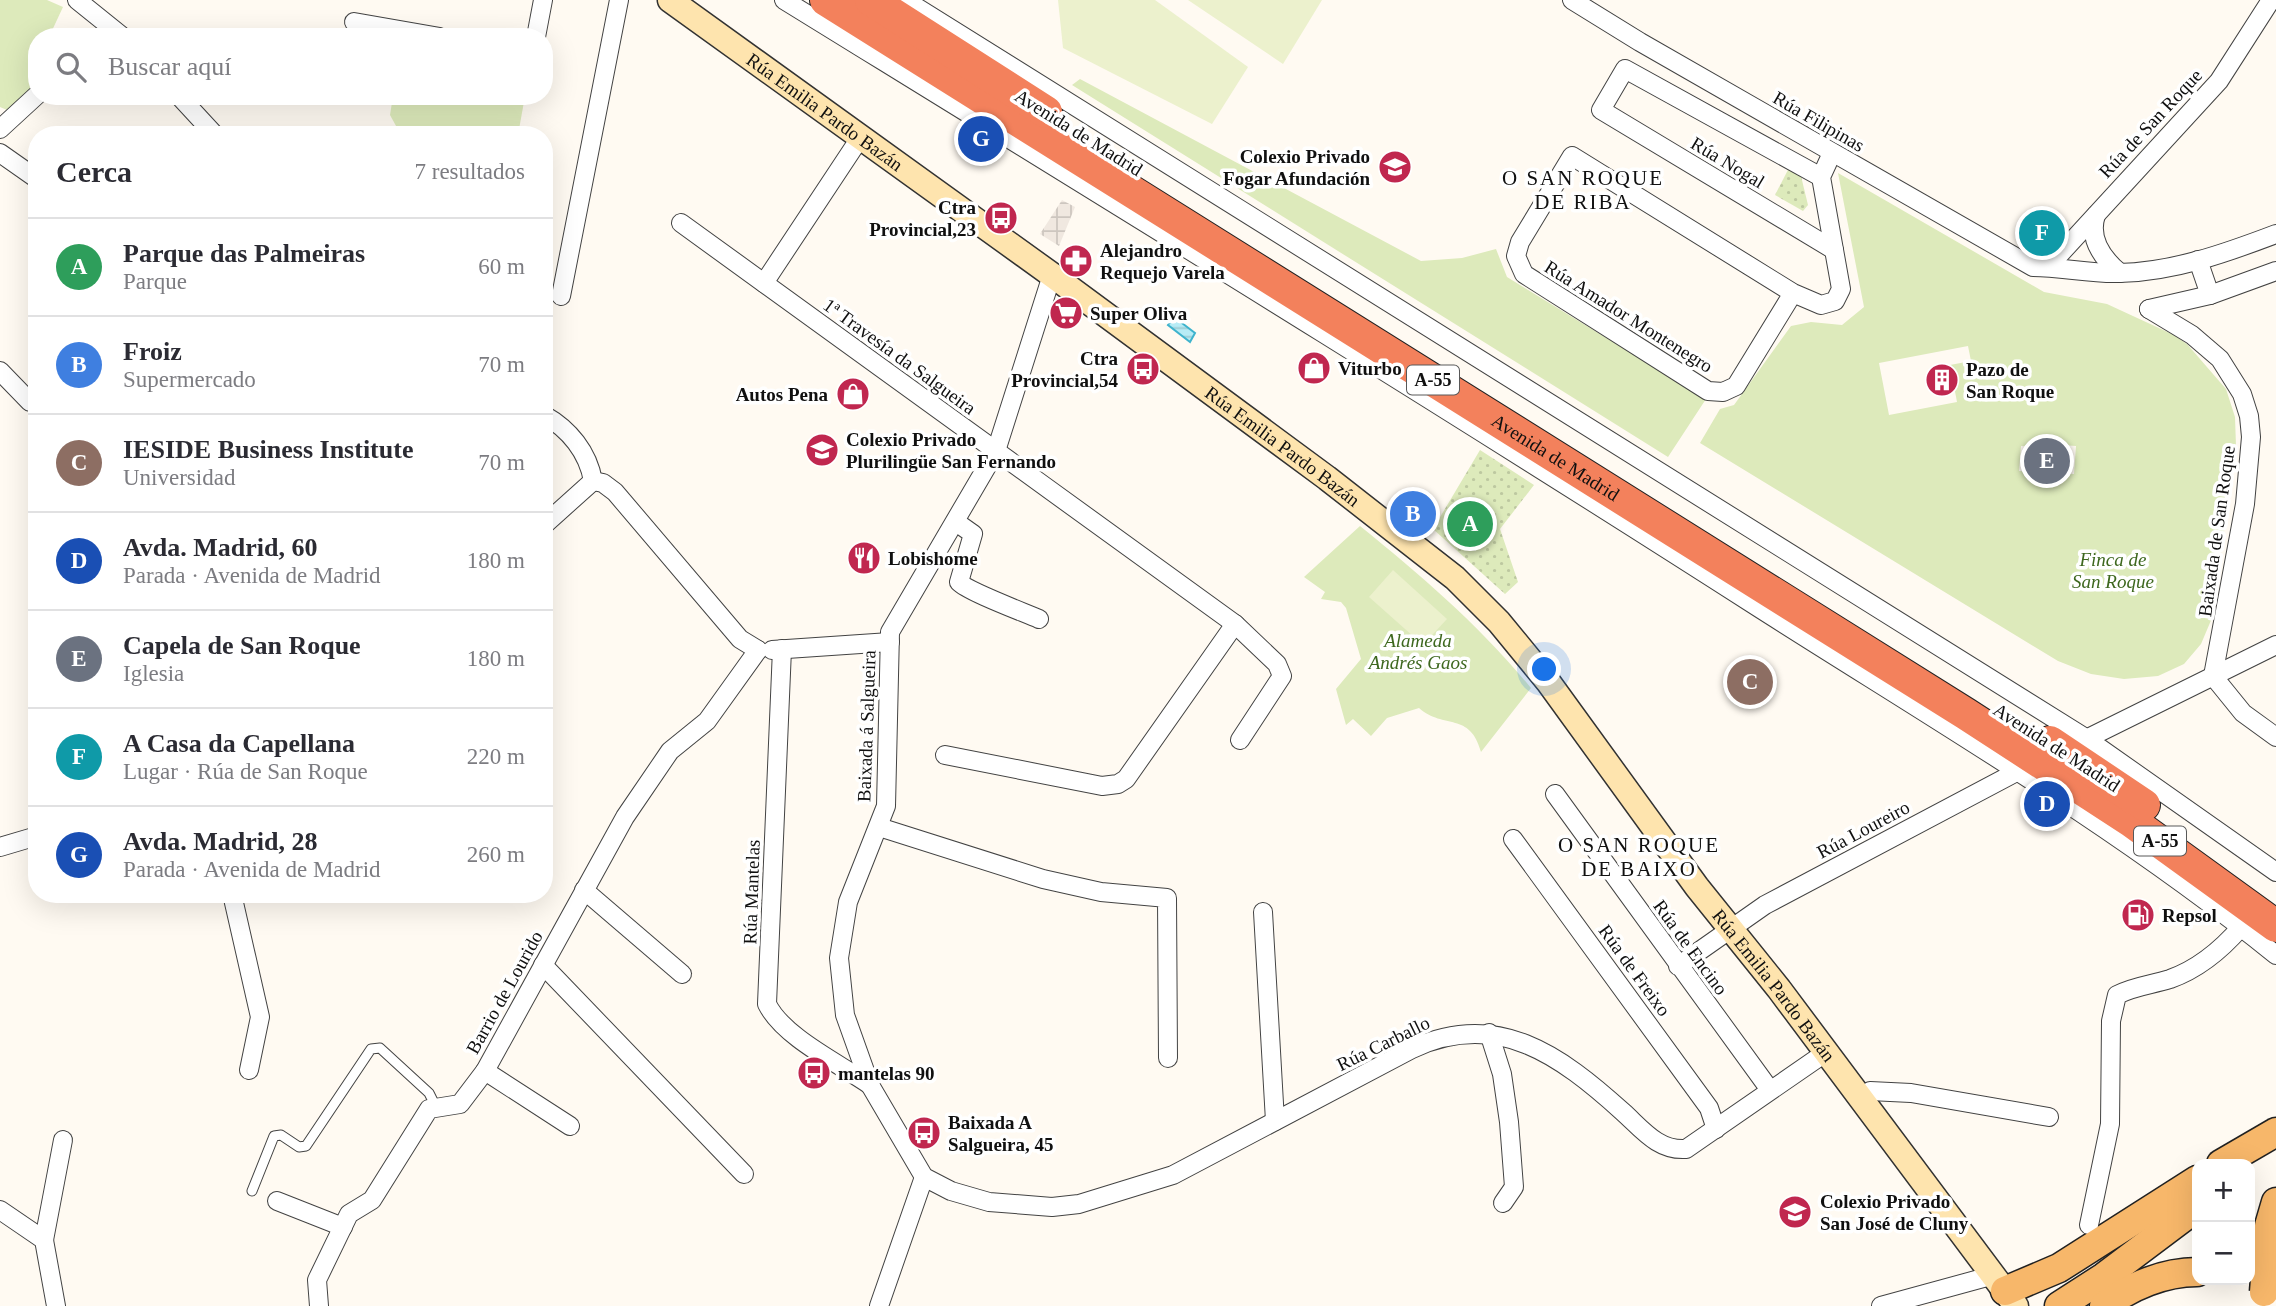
<!DOCTYPE html>
<html lang="es">
<head>
<meta charset="utf-8">
<style>
	body { margin:0; font-family:"Times New Roman",serif; background:#f2f2f3; color:#2b2b33 }
	.controls { position:absolute; right:21px; bottom:21px; display:grid; overflow:hidden; border-radius:14px; box-shadow:0 7px 28px #0002 }
	.controls button { width:63px; height:63px; display:grid; place-items:center; padding:0; border:0; border-bottom:2px solid #e1e1e2; background:#fff; color:#2b2b33; font:35px sans-serif }
	.you { position:absolute; left:1545px; top:670px; width:24px; height:24px; margin:-18px; border:5px solid #fff; border-radius:50%; background:#1a73e8; box-shadow:0 0 0 10px #1a73e833 }
	.badge { display:grid; place-items:center; width:46px; height:46px; border-radius:50%; background:#c0274f; color:#fff; font-size:23px; font-weight:700 }
	.pin { position:absolute; translate:-50% -50%; border:4px solid #fff; box-shadow:0 2px 7px #0006 }
	.list { margin:0; padding:0; list-style:none }
	h2 { display:flex; justify-content:space-between; align-items:center; height:91px; margin:0; padding:0 28px; font-size:30px }
	h2 small { font-size:23px; font-weight:400; color:#7c7c81 }
	.list li { display:grid; grid-template-columns:46px 1fr auto; gap:21px; align-items:center; box-sizing:border-box; height:98px; padding:0 28px; border-top:2px solid #e1e1e2 }
	.list b { display:block; font-size:26px; white-space:nowrap }
	.list p { margin:0; font-size:23px; white-space:nowrap; color:#7c7c81 }
	.list em { font-size:23px; font-style:normal; color:#7c7c81 }
	.icon { flex:none; width:38px; height:38px; fill:none; stroke:currentColor; stroke-width:2; stroke-linecap:round; stroke-linejoin:round }
	.map { position:relative; flex:none; width:2276px; height:1306px; overflow:hidden }
	.search { position:absolute; background:#fff; box-shadow:0 7px 28px #0002; left:28px; top:28px; width:525px; height:77px; display:flex; align-items:center; gap:18px; box-sizing:border-box; padding:0 24px; border-radius:28px; color:#7c7c81; font-size:26px }
	.panel { position:absolute; background:#fff; box-shadow:0 7px 28px #0002; left:28px; top:126px; width:525px; height:777px; border-radius:28px }
	.map>svg:first-child { display:block }
	.grass { fill:#ddeabb; fill-rule:evenodd }
	.park { fill:url(#park-dots) }
	.pitch { fill:#ecf1cd }
	.plaza { fill:url(#plaza-grid) }
	.water { fill:url(#water-rules); stroke:#3eb3cd; stroke-width:2 }
	.lines { fill:none; stroke-linecap:round; stroke-linejoin:round }
	.lane-casing { stroke:#434343; stroke-width:11 }
	.street-casing { stroke:#434343; stroke-width:20 }
	.secondary-casing { stroke:#323232; stroke-width:27 }
	.primary-casing { stroke:#212121; stroke-width:31 }
	.highway-casing { stroke:#212121; stroke-width:34 }
	.lane { stroke:#fff; stroke-width:9 }
	.street { stroke:#fff; stroke-width:18 }
	.secondary { stroke:#fee4ae; stroke-width:24 }
	.primary { stroke:#f7b76a; stroke-width:28 }
	.highway { stroke:#f3815c; stroke-width:32 }
	.primary-bridge-casing { stroke:#212121; stroke-width:31; stroke-linecap:butt }
	.primary-bridge { stroke:#f7b76a; stroke-width:28 }
	.labels { text-anchor:middle; stroke-width:7; stroke-linejoin:round; paint-order:stroke }
	.shield { fill:#fff; stroke:#585858; stroke-width:2 }
	.shield-label { font-size:18px; font-weight:bold; fill:#101010 }
	.street-label { font-size:19px; fill:#101010; stroke:#fff }
	.poi-label { font-size:19px; font-weight:bold; fill:#101010; stroke:#fff; text-anchor:start }
	.park-label { font-size:19px; font-style:italic; fill:#3e681f; stroke:#fff }
	.neighbourhood-label { font-size:21px; letter-spacing:2px; fill:#101010; stroke:#fff }
</style>
</head>
<body>
<div class="map">
<svg width="2276" height="1306" viewBox="0 0 2276 1306">
	<defs>
		<pattern id="park-dots" width="8" height="8" patternUnits="userSpaceOnUse" patternTransform="scale(1.75)"><rect width="8" height="8" fill="#ddeabb"/><path d="M2 2h.1M6 6h.1" fill="none" stroke="#bdc8a0" stroke-width="1.8" stroke-linecap="round"/></pattern>
		<pattern id="plaza-grid" width="8" height="8" patternUnits="userSpaceOnUse" patternTransform="scale(1.75)"><rect width="8" height="8" fill="#f0e8e0"/><path d="M0 4h8M4 0v8" fill="none" stroke="#cdc6bf"/></pattern>
		<pattern id="water-rules" width="6" height="5" patternUnits="userSpaceOnUse" patternTransform="scale(1.75)"><rect width="6" height="5" fill="#b7ecf6"/><path d="M0 2.5h6" fill="none" stroke="#9cc9d2"/></pattern>
	</defs>
	<rect width="100%" height="100%" fill="#fffaf2"/>
	<g class="grass">
		<polygon points="0,0 47,0 63,7 49,37 37,37 37,82 7,110 0,107"/>
		<polygon points="1080,79 1421,261 1462,258 1496,249 1507,277 1706,399 1668,457 1072,85"/>
		<polygon points="393,96 525,96 518,135 401,135 390,115"/>
		<path d="M 1838,173 L 2044,292 L 2107,304 L 2174,335 L 2187,344 L 2226,389 L 2235,417 L 2236,446 L 2212,618 L 2201,644 L 2184,664 L 2158,676 L 2124,679 L 2091,674 L 2058,661 L 1700,443 L 1720,409 L 1734,405 L 1791,326 L 1811,322 L 1842,325 L 1864,307 ZM 1968,346 L 1971,361 L 1950,365 L 1957,402 L 1889,415 L 1879,363 ZM 2062,445 L 2076,446 L 2074,474 L 2019,471 L 2021,446 L 2061,449 Z"/>
		<path d="M 1360,526 C 1422,576 1480,626 1531,688 L 1481,752 C 1470,711 1444,730 1419,708 L 1387,718 L 1371,736 L 1353,719 L 1346,725 L 1336,689 L 1361,659 L 1346,608 L 1341,602 L 1321,599 L 1325,592 L 1304,577 Z"/>
	</g>
	<g class="park">
		<polygon points="1790,166 1800,172 1808,205 1803,211 1775,195"/>
		<polygon points="1480,450 1534,485 1500,529 1518,582 1505,594 1433,529"/>
	</g>
	<g class="pitch">
		<polygon points="1058,0 1155,0 1248,67 1212,124 1063,48"/>
		<polygon points="1188,0 1322,0 1283,64"/>
		<polygon points="1393,570 1447,619 1423,645 1369,597"/>
	</g>
	<polygon class="plaza" points="1062,200 1075,207 1059,246 1040,234"/>
	<polygon class="water" points="1174,317 1195,333 1190,342 1168,325"/>
	<g class="lines">
		<defs>
			<polyline id="lane" points="252,1191 274,1136 281,1135 299,1147 306,1146 371,1049 380,1048 429,1093 436,1107"/>
			<g id="street">
				<polyline points="77,0 123,37"/>
				<path d="M 784,0 C 1110,201 1436,401 1759,608 C 1933,719 2115,825 2276,955"/>
				<polyline points="905,0 2087,739 2276,872"/>
				<path d="M 1572,0 L 1640,42 L 2033,267 C 2062,267 2090,274 2119,273 C 2173,272 2226,253 2276,234"/>
				<polyline points="354,22 440,37"/>
				<polyline points="536,37 543,0"/>
				<polyline points="179,96 215,135"/>
				<polyline points="0,129 37,95"/>
				<polyline points="0,153 37,179"/>
				<polyline points="1821,177 1625,69 1601,110 1834,250"/>
				<path d="M 2096,215 C 2088,239 2102,258 2120,273"/>
				<polyline points="681,223 1235,624 1277,664 1282,676 1240,740"/>
				<polyline points="2198,260 2210,295"/>
				<polyline points="2049,266 2219,81 2271,0"/>
				<path d="M 1052,275 L 996,451 L 890,632 L 886,806 L 848,902 L 839,958 L 845,1015 L 870,1085 L 924,1177 L 951,1191 L 989,1202 L 1052,1207 L 1079,1204 L 1173,1175 L 1412,1049 C 1497,1009 1560,1055 1623,1112 C 1642,1129 1658,1151 1686,1149 L 1825,1053"/>
				<polyline points="764,283 860,138"/>
				<polyline points="1793,293 1736,386 1723,392 1708,391 1524,274 1516,256 1520,242 1572,156 1793,293 1821,305 1835,301 1841,289 1821,177 1832,153"/>
				<polyline points="561,296 619,0"/>
				<polyline points="2149,309 2192,335 2220,359 2242,394 2249,416 2251,437 2245,504 2213,676"/>
				<polyline points="2149,309 2210,295 2276,271"/>
				<polyline points="0,371 30,402 37,395"/>
				<path d="M 544,415 C 569,429 588,452 593,481"/>
				<polyline points="593,481 603,483 615,492 740,639 758,650"/>
				<path d="M 956,522 L 973,534 L 959,582 C 967,591 1023,612 1039,619"/>
				<polyline points="544,525 593,481"/>
				<path d="M 782,649 L 767,1004 C 783,1037 840,1064 870,1085"/>
				<polyline points="772,650 890,642"/>
				<polyline points="2213,676 2243,713 2276,737"/>
				<polyline points="2078,743 2276,645"/>
				<polyline points="945,755 1102,786 1118,784 1126,779 1235,624"/>
				<polyline points="1555,794 1770,1090"/>
				<polyline points="879,827 1043,879 1101,892 1167,898 1168,1058"/>
				<polyline points="1513,839 1709,1108 1716,1129"/>
				<polyline points="0,847 37,836"/>
				<polyline points="584,890 682,974"/>
				<polyline points="232,894 260,1017 249,1070"/>
				<polyline points="1263,912 1275,1121"/>
				<polyline points="543,965 744,1174"/>
				<polyline points="1678,966 1765,905 2024,768"/>
				<polyline points="1489,1033 1502,1074 1509,1122 1514,1187 1503,1203"/>
				<polyline points="485,1071 570,1126"/>
				<polyline points="1860,1098 1870,1091 1911,1093 2049,1117"/>
				<polyline points="277,1201 343,1227"/>
				<polyline points="0,1210 44,1240 56,1306"/>
				<path d="M 2089,1225 L 2110,1124 L 2111,1021 L 2117,995 C 2134,986 2151,985 2170,979 C 2198,969 2222,949 2241,927"/>
				<polyline points="44,1240 63,1140"/>
				<polyline points="319,1306 317,1280 349,1214 372,1200 429,1109 460,1104 485,1071 625,817 670,751 707,721 758,650"/>
				<polyline points="879,1306 924,1177"/>
				<polyline points="1881,1306 1994,1275"/>
			</g>
			<g id="secondary">
				<path id="s1" d="M 670,0 L 1052,275 L 1327,478 L 1455,578 L 1499,622 L 1549,683 L 1697,887 L 1779,989 L 2016,1306"/>
			</g>
			<g id="primary">
				<polyline points="2221,1164 2276,1132"/>
				<polyline points="2266,1267 2269,1226 2276,1202"/>
				<polyline points="2005,1291 2059,1268 2197,1180"/>
				<polyline points="2059,1306 2104,1277 2197,1207"/>
				<path d="M 2104,1306 C 2131,1286 2164,1272 2197,1272"/>
			</g>
			<g id="highway">
				<path id="s2" d="M 826,0 L 1966,714 L 2131,821 L 2276,926"/>
				<polyline points="871,0 1046,112"/>
				<polyline points="2050,742 2144,805"/>
			</g>
		</defs>
		<use href="#lane" class="lane-casing"/>
		<use href="#street" class="street-casing"/>
		<use href="#secondary" class="secondary-casing"/>
		<use href="#primary" class="primary-casing"/>
		<use href="#highway" class="highway-casing"/>
		<use href="#lane" class="lane"/>
		<use href="#street" class="street"/>
		<use href="#secondary" class="secondary"/>
		<use href="#primary" class="primary"/>
		<use href="#highway" class="highway"/>
		<defs>
			<polyline id="primary-bridge" points="2264,1292 2266,1267"/>
		</defs>
		<use href="#primary-bridge" class="primary-bridge-casing"/>
		<use href="#primary-bridge" class="primary-bridge"/>
	</g>
	<defs>
		<symbol id="school-disc" viewBox="-11 -11 22 22"><circle r="9.5" fill="#c0274f" stroke="#fff"/><path d="M0-5L7-2L0 1L-7-2ZM-4 1L0 2.5L4 1V4Q0 6-4 4Z" fill="#fff"/></symbol>
		<symbol id="bus-disc" viewBox="-11 -11 22 22"><circle r="9.5" fill="#c0274f" stroke="#fff"/><path d="M-5-6H5V4H4V6H2V4H-2V6H-4V4H-5ZM-3.5-4V0h7V-4ZM-3.5 1.2v1.5H-2V1.2ZM2 1.2v1.5H3.5V1.2Z" fill="#fff"/></symbol>
		<symbol id="pharmacy-disc" viewBox="-11 -11 22 22"><circle r="9.5" fill="#c0274f" stroke="#fff"/><path d="M-2-6h4v4h4v4h-4v4h-4v-4h-4v-4h4Z" fill="#fff"/></symbol>
		<symbol id="supermarket-disc" viewBox="-11 -11 22 22"><circle r="9.5" fill="#c0274f" stroke="#fff"/><path d="M-6-5.5h2.5l.6 2H6L4.5 2H-2.5L-4.4-4H-6ZM-1.5 3.2a1.3 1.3 0 1 0 .1 0ZM3 3.2a1.3 1.3 0 1 0 .1 0Z" fill="#fff"/></symbol>
		<symbol id="shop-disc" viewBox="-11 -11 22 22"><circle r="9.5" fill="#c0274f" stroke="#fff"/><path d="M-5-2.5h2.3a2.7 3.5 0 0 1 5.4 0H5L5.5 6h-11ZM-1.5-2.5h3a1.5 2.3 0 0 0-3 0Z" fill="#fff"/></symbol>
		<symbol id="building-disc" viewBox="-11 -11 22 22"><circle r="9.5" fill="#c0274f" stroke="#fff"/><path d="M-4-6H4V6H1V3H-1V6H-4ZM-2.5-4.3h1.7v1.8h-1.7ZM.8-4.3h1.7v1.8H.8ZM-2.5-1h1.7V.8h-1.7ZM.8-1h1.7V.8H.8Z" fill="#fff"/></symbol>
		<symbol id="restaurant-disc" viewBox="-11 -11 22 22"><circle r="9.5" fill="#c0274f" stroke="#fff"/><path d="M-5-6h1v4h1v-4h1v4h1v-4h1v5L-1.5 .5V6h-2V.5L-5-1ZM5-6V6H3V1.5H1.5Q1.5-4 5-6Z" fill="#fff"/></symbol>
		<symbol id="fuel-disc" viewBox="-11 -11 22 22"><circle r="9.5" fill="#c0274f" stroke="#fff"/><path d="M-5.5-6h7V0h2V4h1.3V-2.5L3-4.5l.8-.8L6-3V5H2.5V1h-1V6h-7ZM-4.2-4.7v3.2H.2V-4.7Z" fill="#fff"/></symbol>
	</defs>
	<g fill-rule="evenodd">
		<use href="#school-disc" x="1376" y="148" width="38" height="38"/>
		<use href="#bus-disc" x="982" y="199" width="38" height="38"/>
		<use href="#pharmacy-disc" x="1057" y="242" width="38" height="38"/>
		<use href="#supermarket-disc" x="1047" y="294" width="38" height="38"/>
		<use href="#shop-disc" x="1295" y="349" width="38" height="38"/>
		<use href="#bus-disc" x="1124" y="350" width="38" height="38"/>
		<use href="#building-disc" x="1923" y="361" width="38" height="38"/>
		<use href="#shop-disc" x="834" y="375" width="38" height="38"/>
		<use href="#school-disc" x="803" y="431" width="38" height="38"/>
		<use href="#restaurant-disc" x="845" y="539" width="38" height="38"/>
		<use href="#fuel-disc" x="2119" y="896" width="38" height="38"/>
		<use href="#bus-disc" x="795" y="1054" width="38" height="38"/>
		<use href="#bus-disc" x="905" y="1114" width="38" height="38"/>
		<use href="#school-disc" x="1776" y="1193" width="38" height="38"/>
	</g>
	<g class="labels">
		<g class="shield">
			<rect x="1407" y="365.5" width="52" height="29" rx="5"/>
			<rect x="2134" y="826.5" width="52" height="29" rx="5"/>
		</g>
		<g class="shield-label">
			<text x="1433" y="386">A-55</text>
			<text x="2160" y="847">A-55</text>
		</g>
		<g class="street-label">
			<text dy="7" stroke="none"><textPath href="#s1" startOffset="191">Rúa Emilia Pardo Bazán</textPath></text>
			<text transform="translate(1819 121) rotate(30)" y="7">Rúa Filipinas</text>
			<text transform="translate(2150 123) rotate(-47)" y="7">Rúa de San Roque</text>
			<text transform="translate(1079 132) rotate(32)" y="7">Avenida de Madrid</text>
			<text transform="translate(1728 162) rotate(31)" y="7">Rúa Nogal</text>
			<text transform="translate(1629 316) rotate(32)" y="7">Rúa Amador Montenegro</text>
			<text transform="translate(900 356) rotate(36)" y="7">1ª Travesía da Salgueira</text>
			<text dy="7" stroke="none"><textPath href="#s1" startOffset="758">Rúa Emilia Pardo Bazán</textPath></text>
			<text dy="7" stroke="none"><textPath href="#s2" startOffset="861">Avenida de Madrid</textPath></text>
			<text transform="translate(2216 531) rotate(-82)" y="7">Baixada de San Roque</text>
			<text transform="translate(866 726) rotate(-88)" y="7">Baixada á Salgueira</text>
			<text transform="translate(2057 747) rotate(33)" y="7">Avenida de Madrid</text>
			<text transform="translate(1863 829) rotate(-28)" y="7">Rúa Loureiro</text>
			<text transform="translate(751 892) rotate(-88)" y="7">Rúa Mantelas</text>
			<text transform="translate(1691 947) rotate(54)" y="7">Rúa de Encino</text>
			<text transform="translate(1635 970) rotate(54)" y="7">Rúa de Freixo</text>
			<text dy="7" stroke="none"><textPath href="#s1" startOffset="1493">Rúa Emilia Pardo Bazán</textPath></text>
			<text transform="translate(504 992) rotate(-61)" y="7">Barrio de Lourido</text>
			<text transform="translate(1383 1043) rotate(-26)" y="7">Rúa Carballo</text>
		</g>
		<g class="poi-label">
			<text x="1370" y="163" text-anchor="end">Colexio Privado<tspan x="1370" dy="22">Fogar Afundación</tspan></text>
			<text x="976" y="214" text-anchor="end">Ctra<tspan x="976" dy="22">Provincial,23</tspan></text>
			<text x="1100" y="257">Alejandro<tspan x="1100" dy="22">Requejo Varela</tspan></text>
			<text x="1090" y="320">Super Oliva</text>
			<text x="1118" y="365" text-anchor="end">Ctra<tspan x="1118" dy="22">Provincial,54</tspan></text>
			<text x="1338" y="375">Viturbo</text>
			<text x="1966" y="376">Pazo de<tspan x="1966" dy="22">San Roque</tspan></text>
			<text x="828" y="401" text-anchor="end">Autos Pena</text>
			<text x="846" y="446">Colexio Privado<tspan x="846" dy="22">Plurilingüe San Fernando</tspan></text>
			<text x="888" y="565">Lobishome</text>
			<text x="2162" y="922">Repsol</text>
			<text x="838" y="1080">mantelas 90</text>
			<text x="948" y="1129">Baixada A<tspan x="948" dy="22">Salgueira, 45</tspan></text>
			<text x="1820" y="1208">Colexio Privado<tspan x="1820" dy="22">San José de Cluny</tspan></text>
		</g>
		<g class="park-label">
			<text x="2113" y="566">Finca de<tspan x="2113" dy="22">San Roque</tspan></text>
			<text x="1418" y="647">Alameda<tspan x="1418" dy="22">Andrés Gaos</tspan></text>
		</g>
		<g class="neighbourhood-label">
			<text x="1583" y="185">O SAN ROQUE<tspan x="1583" dy="24">DE RIBA</tspan></text>
			<text x="1639" y="852">O SAN ROQUE<tspan x="1639" dy="24">DE BAIXO</tspan></text>
		</g>
	</g>
</svg>
<div class="controls">
<button>+</button>
<button>−</button>
</div>
<div class="you"></div>
<div class="pin badge" style="left:1470px;top:524px;background:#2e9e5b">A</div>
<div class="pin badge" style="left:1413px;top:514px;background:#3f7fe0">B</div>
<div class="pin badge" style="left:1750px;top:682px;background:#8d6e63">C</div>
<div class="pin badge" style="left:2047px;top:804px;background:#1a4fb4">D</div>
<div class="pin badge" style="left:2047px;top:461px;background:#6b7280">E</div>
<div class="pin badge" style="left:2042px;top:233px;background:#0f9aa8">F</div>
<div class="pin badge" style="left:981px;top:139px;background:#1a4fb4">G</div>
<div class="search"><svg class="icon" aria-label="search" viewBox="0 0 24 24"><circle cx="10" cy="10" r="6"/><path d="M15 15l6 6"/></svg>Buscar aquí</div>
<section class="panel">
<h2>Cerca<small>7 resultados</small></h2>
<ul class="list">
<li><span class="badge" style="background:#2e9e5b">A</span><div><b>Parque das Palmeiras</b><p>Parque</p></div><em>60 m</em></li>
<li><span class="badge" style="background:#3f7fe0">B</span><div><b>Froiz</b><p>Supermercado</p></div><em>70 m</em></li>
<li><span class="badge" style="background:#8d6e63">C</span><div><b>IESIDE Business Institute</b><p>Universidad</p></div><em>70 m</em></li>
<li><span class="badge" style="background:#1a4fb4">D</span><div><b>Avda. Madrid, 60</b><p>Parada · Avenida de Madrid</p></div><em>180 m</em></li>
<li><span class="badge" style="background:#6b7280">E</span><div><b>Capela de San Roque</b><p>Iglesia</p></div><em>180 m</em></li>
<li><span class="badge" style="background:#0f9aa8">F</span><div><b>A Casa da Capellana</b><p>Lugar · Rúa de San Roque</p></div><em>220 m</em></li>
<li><span class="badge" style="background:#1a4fb4">G</span><div><b>Avda. Madrid, 28</b><p>Parada · Avenida de Madrid</p></div><em>260 m</em></li>
</ul>
</section>
</div>
</body>
</html>
